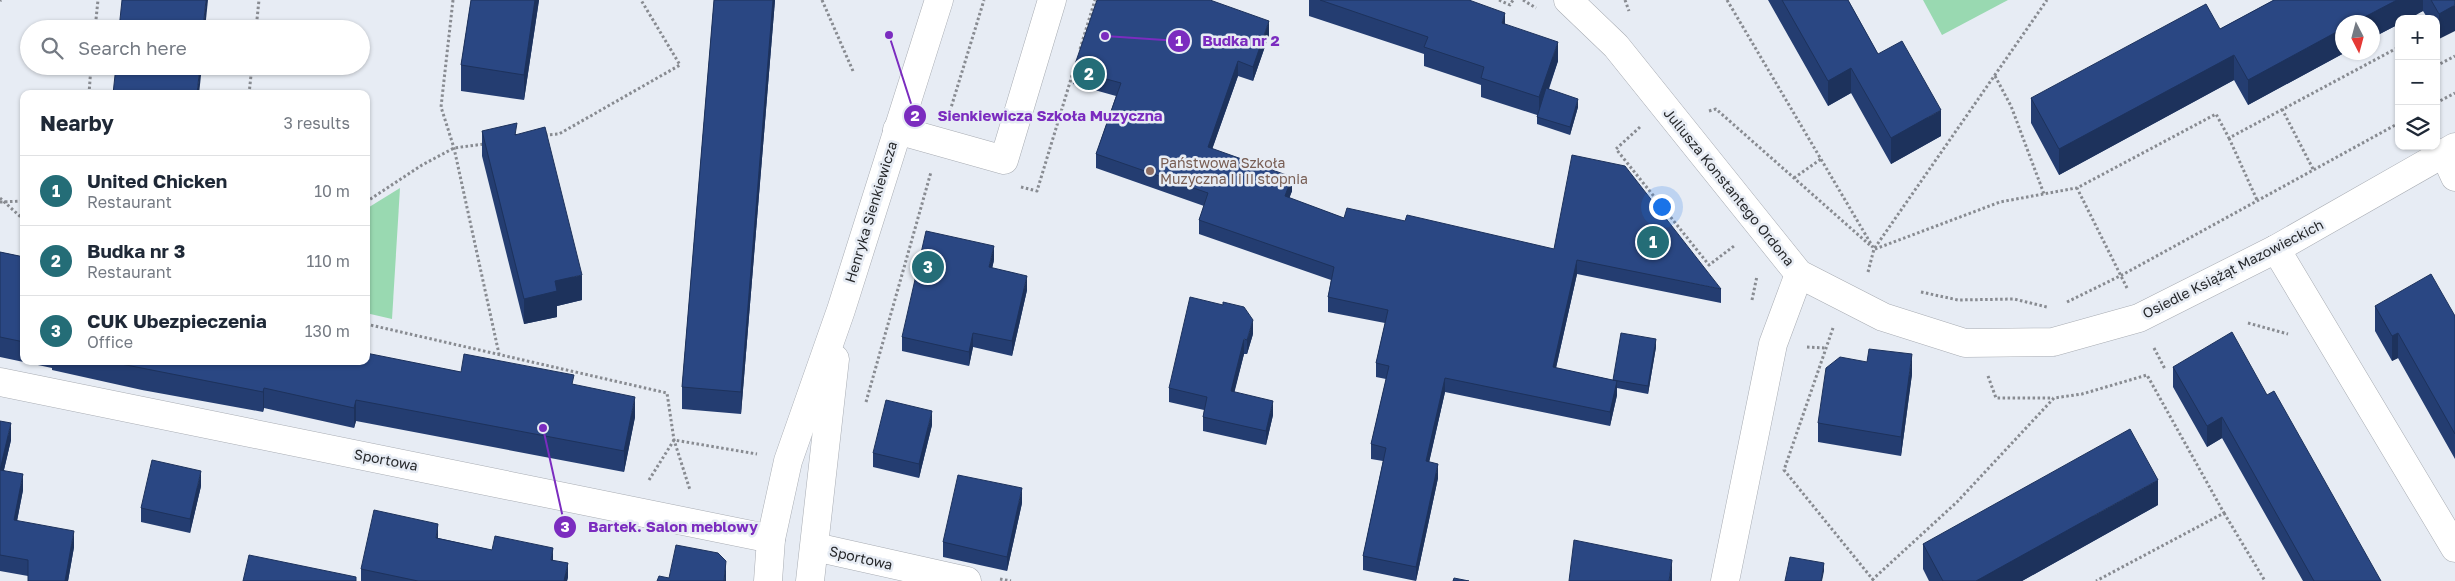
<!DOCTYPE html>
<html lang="en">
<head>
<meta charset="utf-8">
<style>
	body { margin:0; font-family:"Golos Text",sans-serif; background:#f6f6f7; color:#1f2937 }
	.controls { position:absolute; right:15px; top:15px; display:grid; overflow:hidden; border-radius:10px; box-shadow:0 1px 4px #0004 }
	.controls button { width:45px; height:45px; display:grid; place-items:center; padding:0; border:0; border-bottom:1px solid #e0e1e3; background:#fff; color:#1f2937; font:25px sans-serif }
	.compass { position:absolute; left:2335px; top:15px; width:45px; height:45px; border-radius:50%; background:#fff; box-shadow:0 1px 4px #0004; rotate:174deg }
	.you { position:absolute; left:1661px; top:206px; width:18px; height:18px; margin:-12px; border:4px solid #fff; border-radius:50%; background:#1a73e8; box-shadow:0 0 0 8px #1a73e833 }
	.badge { display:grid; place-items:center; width:32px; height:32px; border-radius:50%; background:#246d77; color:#fff; font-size:16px; font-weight:700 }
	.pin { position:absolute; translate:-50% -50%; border:2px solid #fff; box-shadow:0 1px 5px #0006 }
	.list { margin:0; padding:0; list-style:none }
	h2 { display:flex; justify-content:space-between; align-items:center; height:65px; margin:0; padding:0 20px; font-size:21px }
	h2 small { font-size:16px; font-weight:400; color:#747a83 }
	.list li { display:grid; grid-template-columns:32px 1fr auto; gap:15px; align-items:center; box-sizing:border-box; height:70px; padding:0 20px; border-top:1px solid #e0e1e3 }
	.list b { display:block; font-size:19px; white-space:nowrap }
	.list p { margin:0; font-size:16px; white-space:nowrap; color:#747a83 }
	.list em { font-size:16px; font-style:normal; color:#747a83 }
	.icon { flex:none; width:28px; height:28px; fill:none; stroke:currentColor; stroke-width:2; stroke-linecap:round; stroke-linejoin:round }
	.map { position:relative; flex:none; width:2455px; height:581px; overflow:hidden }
	.search { position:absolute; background:#fff; box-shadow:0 1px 4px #0004; left:20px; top:20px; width:350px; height:55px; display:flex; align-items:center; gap:12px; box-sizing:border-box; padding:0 18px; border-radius:28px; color:#747a83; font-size:19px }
	.panel { position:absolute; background:#fff; box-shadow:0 1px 4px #0004; left:20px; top:90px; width:350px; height:275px; border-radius:10px }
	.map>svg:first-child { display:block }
	.green { fill:#99d9b1 }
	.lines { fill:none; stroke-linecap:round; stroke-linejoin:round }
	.minor-casing { stroke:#a8acb3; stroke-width:29 }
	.path { stroke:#888b91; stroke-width:3; stroke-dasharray:2.5 2.5; stroke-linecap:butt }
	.minor { stroke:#fff; stroke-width:28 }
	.wall { fill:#243d71 }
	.shaded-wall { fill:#1d325c }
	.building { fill:#2a4783; stroke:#1d325c }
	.education-dot { fill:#8d6e63; stroke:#e7ecf4; stroke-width:2 }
	.labels { text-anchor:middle; stroke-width:5; stroke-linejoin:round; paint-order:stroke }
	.education-label { font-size:14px; fill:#785e54; stroke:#e7ecf4; text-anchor:start }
	.street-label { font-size:14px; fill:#26282b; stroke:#e7ecf4 }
	.leader { fill:none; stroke:#7b2cbf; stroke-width:2 }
	.callout-dot { fill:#7b2cbf; stroke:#e7ecf4; stroke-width:2 }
	.mark-label { font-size:15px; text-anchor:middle; font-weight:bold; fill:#fff }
	.callout-label { font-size:15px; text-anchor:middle; font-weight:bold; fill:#7b2cbf; stroke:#e7ecf4; stroke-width:5; stroke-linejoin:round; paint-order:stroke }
</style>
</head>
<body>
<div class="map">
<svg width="2455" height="581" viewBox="0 0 2455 581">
	<rect width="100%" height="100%" fill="#e7ecf4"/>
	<g class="green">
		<polygon points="1923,0 2008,0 1942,35"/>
		<polygon points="400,188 392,319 366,313 366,209"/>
	</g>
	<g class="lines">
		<defs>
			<g id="minor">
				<polyline points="1568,0 1616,46 1799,274 1883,317 1965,343 2053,342 2139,318 2276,249 2455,147"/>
				<polyline points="897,130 1004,160 1052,0"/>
				<polyline points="2444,153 2455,177"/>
				<polyline points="2276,249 2455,548"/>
				<polyline points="0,382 771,539"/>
				<polyline points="815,547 967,581"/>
				<polyline points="768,581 771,539 788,461 841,310 939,0"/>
				<polyline points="810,581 835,359"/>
				<polyline points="1725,581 1773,344 1799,274"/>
			</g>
		</defs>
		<use href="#minor" class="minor-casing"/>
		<g class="path">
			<polyline points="453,0 441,107 454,148 499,354"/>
			<polyline points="822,0 853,71"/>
			<polyline points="1499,0 1510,5 1513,0"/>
			<polyline points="1523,0 1536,8"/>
			<polyline points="1625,0 1629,11"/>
			<polyline points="1727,0 1874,249"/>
			<polyline points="0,1 1,0"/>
			<polyline points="95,29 98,0"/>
			<polyline points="256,29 259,0"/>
			<polyline points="1080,49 1095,0"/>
			<polyline points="2436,66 2455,56"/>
			<polyline points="1995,76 2011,106 2044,194"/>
			<polyline points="89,94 91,66"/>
			<polyline points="249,94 252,66"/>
			<polyline points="2436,103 2455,93"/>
			<polyline points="2282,109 2313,169"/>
			<polyline points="950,111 984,0"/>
			<polyline points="1709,111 1716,109 1872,247"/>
			<polyline points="1640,127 1616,149 1709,265 1734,246"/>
			<polyline points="545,135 559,134 680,65 641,0"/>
			<polyline points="2229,138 2257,200"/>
			<polyline points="1794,178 1821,159"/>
			<polyline points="1021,187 1037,191 1074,69"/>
			<polyline points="0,198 24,220"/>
			<polyline points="0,202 24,201"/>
			<polyline points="366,202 422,165 454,148 484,144"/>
			<polyline points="1875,249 2000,202 2076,188"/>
			<polyline points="1868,272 1874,249 2047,0"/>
			<polyline points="2127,288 2077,188 2216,114 2229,138 2399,47"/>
			<polyline points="1921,292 1958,300 2014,299 2047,307"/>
			<polyline points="1752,300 1757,276"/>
			<polyline points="2067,302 2122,275 2399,123"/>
			<polyline points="2248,323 2288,334"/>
			<polyline points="366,324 667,393 674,440 690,490"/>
			<polyline points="1833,328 1784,470 1874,581"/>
			<polyline points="1807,347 1826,348"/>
			<polyline points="2154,348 2165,369"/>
			<polyline points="1988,376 1996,398 2053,398"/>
			<polyline points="866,402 931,172"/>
			<polyline points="649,480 674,440 757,454"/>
			<polyline points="2224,513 2265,581"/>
			<polyline points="1000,579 1011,581"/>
			<polyline points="1872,580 1957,502 2054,398 2082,394 2147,375 2224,513 2096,581"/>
		</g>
		<use href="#minor" class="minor"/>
	</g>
	<g class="wall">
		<polygon points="471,0 539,0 524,100 461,91 461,65"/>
		<polygon points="714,0 775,0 741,414 682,409 682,387"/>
		<polygon points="1309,0 1469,0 1505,24 1558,61 1549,89 1578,107 1570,135 1537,124 1537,115 1481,97 1481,85 1424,66 1424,54 1309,16"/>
		<polygon points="1768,0 1848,0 1878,54 1941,136 1891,164 1851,93 1828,106"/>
		<polygon points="2274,0 2455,0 2439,39 2436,35 2436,19 2428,19 2423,11 2399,19 2399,24 2372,38 2372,22 2342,52 2346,52 2248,105 2234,80 2059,175 2031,123 2031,98 2220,29"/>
		<polygon points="1269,35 1253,81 1238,76 1212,149 1292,191 1289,198 1344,218 1405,221 1721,289 1721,303 1577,274 1556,368 1613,380 1656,347 1648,394 1617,388 1617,395 1610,426 1445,392 1429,462 1438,478 1416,581 1363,570 1363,556 1383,461 1371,459 1371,444 1386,379 1376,377 1376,363 1385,323 1328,312 1328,297 1331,280 1199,234 1199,220 1204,206 1096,168 1096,154 1116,96 1073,84 1073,70"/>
		<polygon points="482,131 517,134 582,300 557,306 557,317 524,324 482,156"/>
		<polygon points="0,252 24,257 24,361 366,361 367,354 461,372 574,385 635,417 624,472 356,421 354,428 264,408 263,412 142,390 52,370 52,368 0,357"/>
		<polygon points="994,260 992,268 1027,290 1012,356 973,347 969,366 902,351 902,337"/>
		<polygon points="2375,306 2455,316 2455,459 2398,358 2392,361 2375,331"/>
		<polygon points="1253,334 1247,354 1244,354 1234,392 1273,415 1266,445 1203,431 1203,417 1204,410 1169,402 1169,388"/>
		<polygon points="2173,367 2267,395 2381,581 2303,581 2222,438 2207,447 2173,387"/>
		<polygon points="1912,374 1901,456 1818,442 1818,423"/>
		<polygon points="0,421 11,440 4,470 23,490 17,521 74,547 68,581 28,581 28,576 0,571"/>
		<polygon points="932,425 919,478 873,467 873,453"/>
		<polygon points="201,486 190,533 141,522 141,508"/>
		<polygon points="1022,503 1007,571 943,557 943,542"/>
		<polygon points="2158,505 2022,581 1929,581 1923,569 1923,544"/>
		<polygon points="438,538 492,550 553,560 568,577 567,581 361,581 361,569"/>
	</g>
	<g class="shaded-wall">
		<polygon points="206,0 208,0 205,29 203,29"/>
		<polygon points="535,0 539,0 524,100 524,75"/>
		<polygon points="773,0 775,0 741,414 741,392"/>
		<polygon points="2397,0 2423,0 2423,11 2409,19 2399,19 2399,24 2372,38 2372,22 2355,22"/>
		<polygon points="2455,5 2455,31 2439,39 2439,14"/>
		<polygon points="1505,13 1505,32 1502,23"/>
		<polygon points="1269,21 1269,35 1253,81 1253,67"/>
		<polygon points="2342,29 2342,52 2346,52 2248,105 2248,80"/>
		<polygon points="1558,42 1558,61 1539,116 1539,97"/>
		<polygon points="2234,55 2234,80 2059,175 2059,149"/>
		<polygon points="1238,61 1238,76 1208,161 1208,147"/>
		<polygon points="200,66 202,66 199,94 197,94"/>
		<polygon points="1851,68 1851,93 1828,106 1828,81"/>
		<polygon points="1578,99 1578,107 1570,135 1570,127"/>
		<polygon points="1941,110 1941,136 1891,164 1891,138"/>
		<polygon points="1292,177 1292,191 1285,210 1285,196"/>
		<polygon points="994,246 994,260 989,282 989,267"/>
		<polygon points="1577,260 1577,274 1553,381 1553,367"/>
		<polygon points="582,275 582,300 557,306 557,317 524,324 524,299 555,281"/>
		<polygon points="1027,276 1027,290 1012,356 1012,341"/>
		<polygon points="1253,320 1253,334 1247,354 1247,340"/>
		<polygon points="973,333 973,347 969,366 969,352"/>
		<polygon points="2398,333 2398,358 2392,361 2392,336"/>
		<polygon points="1244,339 1244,354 1231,406 1231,391"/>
		<polygon points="1656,339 1656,347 1648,394 1648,386"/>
		<polygon points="1912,354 1912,374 1901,456 1901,437"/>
		<polygon points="1445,378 1445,392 1426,476 1426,461"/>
		<polygon points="1617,381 1617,395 1610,426 1610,412"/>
		<polygon points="264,388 264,408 263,412 263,392"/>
		<polygon points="635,397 635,417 624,472 624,451"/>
		<polygon points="356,400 356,421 354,428 354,408"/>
		<polygon points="1273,401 1273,415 1266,445 1266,431"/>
		<polygon points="932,411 932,425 919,478 919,464"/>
		<polygon points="2222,417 2222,438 2207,447 2207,426"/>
		<polygon points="11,423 11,440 0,486 0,470"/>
		<polygon points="1438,464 1438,478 1416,581 1416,567"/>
		<polygon points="201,471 201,486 190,533 190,519"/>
		<polygon points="23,474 23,490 14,536 14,520"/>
		<polygon points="2158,480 2158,505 2022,581 1976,581"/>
		<polygon points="1022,488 1022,503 1007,571 1007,557"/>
		<polygon points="438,524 438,538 436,538"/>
		<polygon points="74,531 74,547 68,581 65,581"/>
		<polygon points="553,548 553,562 551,560"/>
		<polygon points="1672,560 1672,581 1669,581"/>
		<polygon points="726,561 726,581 724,581"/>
		<polygon points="568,563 568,577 567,581 564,581"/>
		<polygon points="1824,563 1824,571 1822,581 1821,581"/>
	</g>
	<g class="building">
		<polygon points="122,0 206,0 203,29 119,29"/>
		<polygon points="471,0 535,0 524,75 461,65"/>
		<polygon points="714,0 773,0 741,392 682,387"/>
		<polygon points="1097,0 1210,0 1269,21 1253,67 1238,61 1208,147 1292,177 1285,196 1344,218 1347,208 1405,221 1407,215 1554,249 1572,155 1625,166 1721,289 1577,260 1553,367 1617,381 1610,412 1445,378 1426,461 1438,464 1416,567 1363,556 1386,448 1371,444 1389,366 1376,363 1388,310 1328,297 1334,267 1199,220 1208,193 1096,154 1121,83 1073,70"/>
		<polygon points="1320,0 1469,0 1505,13 1502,23 1558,42 1539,97 1481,78 1484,67 1424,47 1428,37"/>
		<polygon points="1782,0 1848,0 1878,54 1902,41 1941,110 1891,138 1851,68 1828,81"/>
		<polygon points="2274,0 2397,0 2355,22 2342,22 2342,29 2248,80 2234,55 2059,149 2031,98 2206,4 2220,29"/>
		<polygon points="2431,0 2455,0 2455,5 2439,14"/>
		<polygon points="116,66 200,66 197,94 113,94"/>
		<polygon points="1546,88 1578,99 1570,127 1537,117"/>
		<polygon points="517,123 515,135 545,127 582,275 555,281 557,291 524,299 482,131"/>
		<polygon points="926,231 994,246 989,267 1027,276 1012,341 973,333 969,352 902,337"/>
		<polygon points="0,252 24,257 24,342 0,337"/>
		<polygon points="2431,274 2455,316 2455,434 2398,333 2392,336 2375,306"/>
		<polygon points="1190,297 1223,305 1223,302 1244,307 1253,320 1247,340 1244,339 1231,391 1273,401 1266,431 1203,417 1207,397 1169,388"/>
		<polygon points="2232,332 2267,395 2274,391 2381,581 2314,581 2222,417 2207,426 2173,367"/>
		<polygon points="1621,333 1656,339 1648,386 1613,380"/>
		<polygon points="1869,349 1912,354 1901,437 1818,423 1826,368 1840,357 1867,362"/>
		<polygon points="366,353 461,372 464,354 574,375 572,384 635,397 624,451 356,400 354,408 264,388 263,392 106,361 366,361"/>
		<polygon points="886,400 932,411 919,464 873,453"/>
		<polygon points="0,421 11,423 0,470 23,474 14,520 74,531 65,581 28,581 28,560 0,555"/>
		<polygon points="2130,429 2158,480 1976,581 1943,581 1923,544"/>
		<polygon points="152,460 201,471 190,519 141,508"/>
		<polygon points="958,475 1022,488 1007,557 943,542"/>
		<polygon points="374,510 438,524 436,538 492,550 495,536 553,548 551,560 568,563 564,581 418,581 361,569"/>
		<polygon points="1574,540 1672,560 1669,581 1569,581"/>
		<polygon points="676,545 718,553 726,561 724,581 657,581 659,576 669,578"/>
		<polygon points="249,555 356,577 356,581 243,581"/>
		<polygon points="1790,557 1824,563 1821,581 1785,581"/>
		<polygon points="1454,578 1469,581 1453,581"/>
	</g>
	<circle class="education-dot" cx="1150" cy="171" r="5"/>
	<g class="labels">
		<g class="education-label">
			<text x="1160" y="168">Państwowa Szkoła<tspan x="1160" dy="16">Muzyczna I i II stopnia</tspan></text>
		</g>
		<g class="street-label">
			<text transform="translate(1729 187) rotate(51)" y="5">Juliusza Konstantego Ordona</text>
			<text transform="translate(871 212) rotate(-73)" y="5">Henryka Sienkiewicza</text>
			<text transform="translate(2233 269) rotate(-27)" y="5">Osiedle Książąt Mazowieckich</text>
			<text transform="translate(386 460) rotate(11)" y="5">Sportowa</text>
			<text transform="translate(861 558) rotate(13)" y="5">Sportowa</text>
		</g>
	</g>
	<path class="leader" d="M1105 36L1179 41M889 35L915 116M543 428L565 527"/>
	<g class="callout-dot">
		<circle cx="1105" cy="36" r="5"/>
		<circle cx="889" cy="35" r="5"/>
		<circle cx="543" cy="428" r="5"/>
		<circle cx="1179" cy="41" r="12"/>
		<circle cx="915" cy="116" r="12"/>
		<circle cx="565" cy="527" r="12"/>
	</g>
	<g class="mark-label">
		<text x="1179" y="46">1</text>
		<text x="915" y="121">2</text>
		<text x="565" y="532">3</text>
	</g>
	<g class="callout-label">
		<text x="1241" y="46">Budka nr 2</text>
		<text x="1050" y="121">Sienkiewicza Szkoła Muzyczna</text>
		<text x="673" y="532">Bartek. Salon meblowy</text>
	</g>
</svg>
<div class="controls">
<button>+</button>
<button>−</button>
<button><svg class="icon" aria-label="layers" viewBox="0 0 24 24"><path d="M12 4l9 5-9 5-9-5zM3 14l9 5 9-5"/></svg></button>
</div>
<svg class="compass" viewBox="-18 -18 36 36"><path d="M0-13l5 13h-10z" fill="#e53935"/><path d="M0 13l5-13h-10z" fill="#747a83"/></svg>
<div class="you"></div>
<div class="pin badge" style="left:1653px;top:242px">1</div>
<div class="pin badge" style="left:1089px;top:74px">2</div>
<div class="pin badge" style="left:928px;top:267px">3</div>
<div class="search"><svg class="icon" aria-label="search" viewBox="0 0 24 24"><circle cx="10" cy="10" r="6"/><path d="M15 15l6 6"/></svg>Search here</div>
<section class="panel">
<h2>Nearby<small>3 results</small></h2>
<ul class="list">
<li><span class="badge">1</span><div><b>United Chicken</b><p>Restaurant</p></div><em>10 m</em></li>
<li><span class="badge">2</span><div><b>Budka nr 3</b><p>Restaurant</p></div><em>110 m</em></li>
<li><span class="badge">3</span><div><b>CUK Ubezpieczenia</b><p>Office</p></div><em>130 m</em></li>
</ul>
</section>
</div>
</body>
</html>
